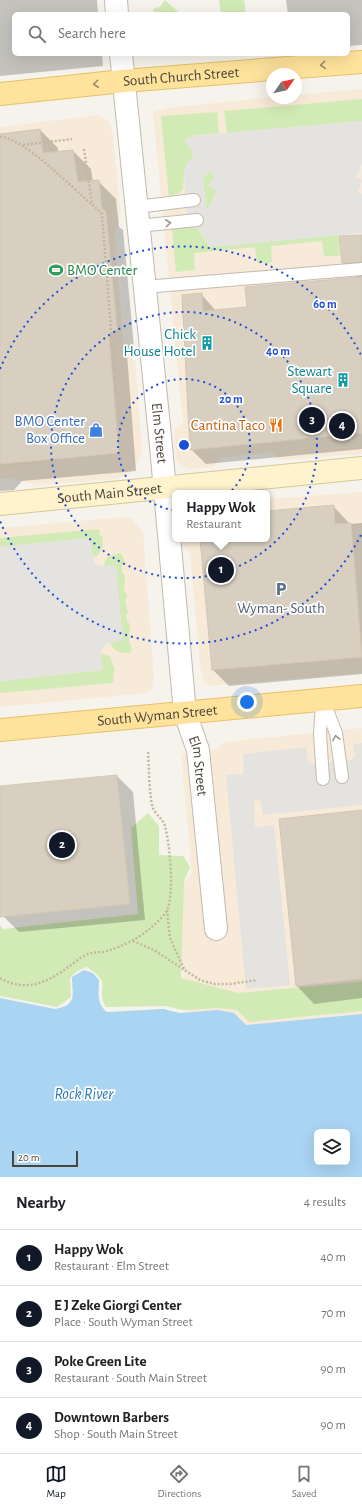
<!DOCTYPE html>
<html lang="en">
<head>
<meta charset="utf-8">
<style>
	body { margin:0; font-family:"Alegreya Sans",sans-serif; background:#f2f2f2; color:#202124 }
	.controls { position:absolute; right:12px; bottom:12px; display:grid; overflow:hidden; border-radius:6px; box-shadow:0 4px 16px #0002 }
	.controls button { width:36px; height:36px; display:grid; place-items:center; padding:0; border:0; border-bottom:1px solid #e0e0e0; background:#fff; color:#202124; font:20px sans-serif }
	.compass { position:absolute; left:266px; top:68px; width:36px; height:36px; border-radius:50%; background:#fff; box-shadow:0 4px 16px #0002; rotate:56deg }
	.scale { position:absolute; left:12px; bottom:10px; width:66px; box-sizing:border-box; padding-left:4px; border:2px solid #4b4439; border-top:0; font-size:11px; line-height:14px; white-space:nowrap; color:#4b4439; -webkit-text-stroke:3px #fff; paint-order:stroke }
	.you { position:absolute; left:247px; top:702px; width:14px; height:14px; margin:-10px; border:3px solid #fff; border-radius:50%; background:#1a73e8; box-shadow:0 0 0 6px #1a73e833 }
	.badge { display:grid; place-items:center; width:26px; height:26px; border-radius:50%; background:#111827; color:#fff; font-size:13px; font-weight:700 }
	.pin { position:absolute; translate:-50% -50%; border:2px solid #fff; box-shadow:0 1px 4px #0006 }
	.popup { position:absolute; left:172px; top:490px; width:98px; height:52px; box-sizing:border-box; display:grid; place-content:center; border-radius:6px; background:#fff; filter:drop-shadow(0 1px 3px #0005); font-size:13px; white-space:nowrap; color:#757577 }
	.popup b { font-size:15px; color:#202124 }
	.popup::after { content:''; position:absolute; left:50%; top:100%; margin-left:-8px; border:8px solid transparent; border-top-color:#fff }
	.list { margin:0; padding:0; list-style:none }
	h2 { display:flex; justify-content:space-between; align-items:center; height:52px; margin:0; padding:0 16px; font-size:17px }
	h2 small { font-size:13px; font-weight:400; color:#757577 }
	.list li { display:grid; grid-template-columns:26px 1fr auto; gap:12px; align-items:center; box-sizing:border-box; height:56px; padding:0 16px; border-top:1px solid #e0e0e0 }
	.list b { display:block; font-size:15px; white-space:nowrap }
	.list p { margin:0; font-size:13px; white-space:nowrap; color:#757577 }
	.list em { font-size:13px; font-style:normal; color:#757577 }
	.icon { flex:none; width:22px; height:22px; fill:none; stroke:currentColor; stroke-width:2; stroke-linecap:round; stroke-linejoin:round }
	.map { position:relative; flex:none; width:362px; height:1177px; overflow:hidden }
	.search { position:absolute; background:#fff; box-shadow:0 4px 16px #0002; left:12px; right:12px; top:12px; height:44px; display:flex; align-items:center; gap:10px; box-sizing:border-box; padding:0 14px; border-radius:6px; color:#757577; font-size:15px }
	.sheet { height:276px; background:#fff }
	nav { display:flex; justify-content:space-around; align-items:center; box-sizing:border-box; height:56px; border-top:1px solid #e0e0e0; background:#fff; font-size:11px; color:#757577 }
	nav a { display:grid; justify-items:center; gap:2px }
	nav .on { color:#111827 }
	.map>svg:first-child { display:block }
	.commercial { fill:#f7ead8 }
	.green { fill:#d2eab5 }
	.parking { fill:#e5e3e0; fill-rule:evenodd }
	.water { fill:#a9d4f2; fill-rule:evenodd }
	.shadow { fill:#0003 }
	.building { fill:#d8cfc1; stroke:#d3c7b4 }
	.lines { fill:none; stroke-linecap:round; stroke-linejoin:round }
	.lane-casing { stroke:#c2bbae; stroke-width:14 }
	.street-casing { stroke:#c2bbae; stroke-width:24 }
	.secondary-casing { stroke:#d6c79b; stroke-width:24 }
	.primary-casing { stroke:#e6c16a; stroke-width:24 }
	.path { stroke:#c4b79f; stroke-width:2.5; stroke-dasharray:2 2; stroke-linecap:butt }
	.lane { stroke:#fff; stroke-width:12 }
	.street { stroke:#fff; stroke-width:22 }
	.secondary { stroke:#fff3cd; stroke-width:22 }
	.primary { stroke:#ffe39c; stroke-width:22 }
	.oneway { stroke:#9c8c66 }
	.oneway2 { stroke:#9c9892 }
	.ring { fill:none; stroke:#1d4ed8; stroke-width:2; stroke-dasharray:2 4 }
	.labels { text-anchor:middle; stroke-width:3.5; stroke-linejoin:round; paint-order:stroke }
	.street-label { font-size:15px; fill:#4b4439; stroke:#fff }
	.leisure-label { font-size:15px; fill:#27864d; stroke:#fff; text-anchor:start }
	.culture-label { font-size:15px; fill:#0d838f; stroke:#fff; text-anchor:end }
	.shop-label { font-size:15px; fill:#366cbe; stroke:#fff; text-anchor:end }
	.food-label { font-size:15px; fill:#c56008; stroke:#fff; text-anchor:end }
	.service-label { font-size:15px; fill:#4e5e75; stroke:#fff }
	.water-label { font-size:16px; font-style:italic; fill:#2e7ab2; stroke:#fff }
	.centre { fill:#1d4ed8; stroke:#fff; stroke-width:2 }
	.ring-label { font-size:12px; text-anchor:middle; font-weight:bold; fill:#1d4ed8; stroke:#fff; stroke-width:3.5; stroke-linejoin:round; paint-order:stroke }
</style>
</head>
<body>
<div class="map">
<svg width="362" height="1177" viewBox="0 0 362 1177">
	<rect width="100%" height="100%" fill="#f6f3ec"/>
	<g class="commercial">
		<polygon points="362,89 362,454 280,460 271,452 220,458 213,467 190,469 184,467 177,461 176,456 174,430 183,424 153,112 167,108 272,97 296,98 296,95"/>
		<polygon points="98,115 105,119 110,124 113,135 121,217 115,234 123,341 135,364 142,448 141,456 135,467 127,475 116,479 36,485 12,478 0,479 0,127"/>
		<polygon points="362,492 362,673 209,686 203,682 200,663 190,553 181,545 181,539 267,539 267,499"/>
		<polygon points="125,517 131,518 143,532 154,677 152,688 147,693 0,707 0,528"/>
		<polygon points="362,728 362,1014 246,1025 217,1010 186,1012 175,887 188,879 192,873 181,754 219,749 221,745 225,742"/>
	</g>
	<g class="green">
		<polygon points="165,0 181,14 154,14 153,9 160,7"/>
		<polygon points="219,0 244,0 246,14 221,14"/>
		<polygon points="362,99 362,121 227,133 224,111"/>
		<polygon points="217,112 219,133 191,136 194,155 187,164 184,174 183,190 177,194 169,196 161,116"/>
		<polygon points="212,172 217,190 208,209 206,207 203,180 206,174"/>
		<polygon points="194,227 197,228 210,247 338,235 340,256 324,256 322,241 271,246 272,262 270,263 257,263 255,247 194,253 195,270 176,272 172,229"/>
		<path d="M 99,529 L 100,535 L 103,538 C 103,548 102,554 92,558 L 90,538 L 0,547 L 0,538 Z"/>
		<path d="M 120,553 L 123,556 L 124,562 L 122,565 L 122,573 L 125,575 L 124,592 L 127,594 L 127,598 L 125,601 L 128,613 L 126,615 L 127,621 L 130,624 L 129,640 L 132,650 L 130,653 C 120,653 114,652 110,642 L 123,640 L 115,566 L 104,566 C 105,556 112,555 120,553 Z"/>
		<polygon points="101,654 110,656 115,670 113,672 114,681 112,683 0,693 0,681 103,670"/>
		<path d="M 148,813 L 159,826 L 159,855 L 183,856 L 190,867 L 184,881 L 181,978 L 238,993 L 362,982 L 362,1011 L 249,1022 L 237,1010 L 220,1008 L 182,1010 L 166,1006 L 106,1007 C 94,987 115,986 87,967 L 77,971 L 70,978 L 71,997 L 57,1007 L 0,996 L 0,925 L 3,929 L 138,914 L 131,828 Z"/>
	</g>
	<g class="parking">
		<path d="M 362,121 L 362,164 L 356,177 L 362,180 L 358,192 L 362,194 L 362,233 L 210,247 L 197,228 L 188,228 L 184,174 L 187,164 L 194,155 L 184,140 L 191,136 ZM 212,172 L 214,175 L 209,186 L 217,191 L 208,209 L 206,207 L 203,180 L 206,174 Z"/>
		<polygon points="90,538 94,563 100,566 116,566 123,641 110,642 103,647 101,654 103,670 0,681 0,547"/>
		<polygon points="362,743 362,805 263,815 261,802 259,800 254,801 255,827 274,825 290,985 246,989 226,775 242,774 244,771 243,754 306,747 308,761 312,764 351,760 355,756 353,744"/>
	</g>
	<path class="water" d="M 84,970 L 93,973 L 99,980 C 99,992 96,1004 107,1012 L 163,1009 L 180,1013 L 217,1010 L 234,1013 L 246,1025 L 362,1014 L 362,1177 L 0,1177 L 0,998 L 55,1009 C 78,1005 72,995 72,977 ZM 317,1132 L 347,1132 L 347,1162 L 317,1162 Z"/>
	<g class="shadow">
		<polygon points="0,0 97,0 98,14 14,14 14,54 102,54 103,66 0,76"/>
		<polygon points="286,0 362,0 362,45 348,46 348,14 288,14"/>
		<polygon points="40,130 58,148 58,153 73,151 91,169 93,182 98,181 116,199 119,227 123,230 134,347 127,354 136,471 22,481 14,490 0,491 0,134"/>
		<polygon points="362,236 362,449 206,464 191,449 201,294 216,311 248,308 246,288 357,277 343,263"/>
		<polygon points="333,506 350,524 362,523 362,674 229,686 213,670 201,539 267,539 267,512"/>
		<polygon points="117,776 133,792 145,920 19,932 0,913 0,787"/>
		<polygon points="362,811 362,998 314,1004 297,986"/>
	</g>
	<g class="building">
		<polygon points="40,129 43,153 73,150 78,182 99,180 102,208 106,212 117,329 109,336 119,453 0,464 0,134"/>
		<polygon points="362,235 362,262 342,263 339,236"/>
		<polygon points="362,277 362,433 190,450 182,295 202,293 203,311 247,307 245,287"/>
		<polygon points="334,505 335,524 351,523 362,657 212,670 200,539 267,539 267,511"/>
		<polygon points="117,775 130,904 0,917 0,786"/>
		<polygon points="362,810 362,979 296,986 279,819"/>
	</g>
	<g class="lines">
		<defs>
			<g id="lane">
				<polyline points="136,207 194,200"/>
				<polyline points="138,226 197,220"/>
				<polyline points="144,287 362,269"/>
				<polyline points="323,700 336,733 342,777"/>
				<polyline points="322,703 320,734 323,779"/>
			</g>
			<g id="street">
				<polyline points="116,0 117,14"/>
				<path id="s1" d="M 121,54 L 161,446 L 185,713 L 198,750 L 216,929"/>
			</g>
			<g id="secondary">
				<path id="s2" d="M 0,504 L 362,468"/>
			</g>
			<g id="primary">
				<path id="s3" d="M 0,94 L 123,81 L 362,62"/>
				<path id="s4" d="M 0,730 L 362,696"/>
			</g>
		</defs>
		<use href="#lane" class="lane-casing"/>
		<use href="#street" class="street-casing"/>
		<use href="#secondary" class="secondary-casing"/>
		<use href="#primary" class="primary-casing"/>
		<g class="path">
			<path d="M 0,137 C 21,136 73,188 91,204"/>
			<polyline points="23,145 72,139"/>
			<polyline points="84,149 92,204 102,214 116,394 122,394"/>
			<polyline points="0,466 55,461"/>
			<polyline points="167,910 170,938 184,969"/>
			<polyline points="133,941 154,950 200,980 214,984 230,984 257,980"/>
			<path d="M 0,978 C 31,996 55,977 79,959 C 92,950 95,954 107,951 C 120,947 138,939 148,930 C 154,925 165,916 168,908 C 174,888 170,846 165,826 C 163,819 156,815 153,808 C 149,797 149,764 148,751"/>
		</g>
		<use href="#lane" class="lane"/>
		<use href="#street" class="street"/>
		<use href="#secondary" class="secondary"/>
		<use href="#primary" class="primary"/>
	</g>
	<defs><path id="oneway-chevron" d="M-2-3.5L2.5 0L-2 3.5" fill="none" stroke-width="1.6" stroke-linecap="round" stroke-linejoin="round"/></defs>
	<g class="oneway">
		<use href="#oneway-chevron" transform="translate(323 65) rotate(175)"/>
		<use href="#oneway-chevron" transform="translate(96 84) rotate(174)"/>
	</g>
	<g class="oneway2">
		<use href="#oneway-chevron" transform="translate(168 223) rotate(-6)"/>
		<use href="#oneway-chevron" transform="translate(336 738) rotate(-102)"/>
	</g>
	<g class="ring">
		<circle cx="184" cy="445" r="66"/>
		<circle cx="184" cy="445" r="133"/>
		<path d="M361 535A199 199 0 0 1 0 521M0 369A199 199 0 0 1 361 355"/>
	</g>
	<defs>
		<symbol id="stadium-bare" viewBox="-9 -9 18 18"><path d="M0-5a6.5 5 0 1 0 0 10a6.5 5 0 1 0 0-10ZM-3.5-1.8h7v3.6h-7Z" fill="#2e9e5b" stroke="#fff" stroke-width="2.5" paint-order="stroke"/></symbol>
		<symbol id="building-bare" viewBox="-9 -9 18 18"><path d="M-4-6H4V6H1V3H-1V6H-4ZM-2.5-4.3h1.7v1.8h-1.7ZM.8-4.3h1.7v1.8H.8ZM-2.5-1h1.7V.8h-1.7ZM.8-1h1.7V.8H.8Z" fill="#0f9aa8" stroke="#fff" stroke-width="2.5" paint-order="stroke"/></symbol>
		<symbol id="restaurant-bare" viewBox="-9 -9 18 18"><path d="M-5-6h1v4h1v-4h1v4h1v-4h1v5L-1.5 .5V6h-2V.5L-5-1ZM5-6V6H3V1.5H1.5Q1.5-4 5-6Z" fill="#e8710a" stroke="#fff" stroke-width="2.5" paint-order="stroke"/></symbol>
		<symbol id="shop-bare" viewBox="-9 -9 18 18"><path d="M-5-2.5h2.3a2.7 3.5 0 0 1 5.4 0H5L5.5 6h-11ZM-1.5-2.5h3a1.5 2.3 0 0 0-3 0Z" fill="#3f7fe0" stroke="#fff" stroke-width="2.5" paint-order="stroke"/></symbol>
		<symbol id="parking-bare" viewBox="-9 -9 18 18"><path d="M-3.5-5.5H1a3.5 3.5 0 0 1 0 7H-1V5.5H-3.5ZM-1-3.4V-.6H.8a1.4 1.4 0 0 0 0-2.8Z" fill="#5c6f8a" stroke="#fff" stroke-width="2.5" paint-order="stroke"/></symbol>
	</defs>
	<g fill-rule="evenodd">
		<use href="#stadium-bare" x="46" y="260" width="20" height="20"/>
		<use href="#building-bare" x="197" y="333" width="20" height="20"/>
		<use href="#building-bare" x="333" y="370" width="20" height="20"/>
		<use href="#restaurant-bare" x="266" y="415" width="20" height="20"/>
		<use href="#shop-bare" x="86" y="420" width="20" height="20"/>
		<use href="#parking-bare" x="271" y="579" width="20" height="20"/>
	</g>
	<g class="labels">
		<g class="street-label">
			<text dy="5" stroke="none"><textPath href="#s3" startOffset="182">South Church Street</textPath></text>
			<text dy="5" stroke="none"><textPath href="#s1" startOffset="381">Elm Street</textPath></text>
			<text dy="5" stroke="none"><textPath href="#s2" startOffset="110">South Main Street</textPath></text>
			<text dy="5" stroke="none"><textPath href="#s4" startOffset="158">South Wyman Street</textPath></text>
			<text dy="5" stroke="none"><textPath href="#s1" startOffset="717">Elm Street</textPath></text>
		</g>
		<g class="leisure-label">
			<text x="67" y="275">BMO Center</text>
		</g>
		<g class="culture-label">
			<text x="196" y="339">Chick<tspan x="196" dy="17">House Hotel</tspan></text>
			<text x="332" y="376">Stewart<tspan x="332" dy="17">Square</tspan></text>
		</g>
		<g class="shop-label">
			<text x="85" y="426">BMO Center<tspan x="85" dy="17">Box Office</tspan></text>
		</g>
		<g class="food-label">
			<text x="265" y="430">Cantina Taco</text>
		</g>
		<g class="service-label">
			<text x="281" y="613">Wyman‐ South</text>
		</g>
		<g class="water-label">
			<text x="84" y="1099">Rock River</text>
		</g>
	</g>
	<circle cx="184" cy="445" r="6" class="centre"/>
	<g class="ring-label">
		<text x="325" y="308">60 m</text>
		<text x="278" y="355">40 m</text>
		<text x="231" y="403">20 m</text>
	</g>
</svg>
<div class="controls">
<button><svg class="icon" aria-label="layers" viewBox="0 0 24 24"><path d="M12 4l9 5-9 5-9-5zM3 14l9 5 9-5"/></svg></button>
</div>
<svg class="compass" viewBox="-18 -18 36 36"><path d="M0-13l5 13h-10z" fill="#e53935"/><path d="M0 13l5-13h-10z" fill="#757577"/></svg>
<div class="scale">20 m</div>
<div class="you"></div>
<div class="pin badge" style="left:221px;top:570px">1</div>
<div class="popup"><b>Happy Wok</b>Restaurant</div>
<div class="pin badge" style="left:62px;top:845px">2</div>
<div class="pin badge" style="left:312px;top:420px">3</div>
<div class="pin badge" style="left:342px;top:426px">4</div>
<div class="search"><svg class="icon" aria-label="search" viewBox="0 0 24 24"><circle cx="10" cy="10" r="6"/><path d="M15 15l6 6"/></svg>Search here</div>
</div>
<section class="sheet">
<h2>Nearby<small>4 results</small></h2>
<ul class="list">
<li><span class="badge">1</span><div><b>Happy Wok</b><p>Restaurant · Elm Street</p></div><em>40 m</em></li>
<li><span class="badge">2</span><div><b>E J Zeke Giorgi Center</b><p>Place · South Wyman Street</p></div><em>70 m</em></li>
<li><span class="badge">3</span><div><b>Poke Green Lite</b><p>Restaurant · South Main Street</p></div><em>90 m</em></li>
<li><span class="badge">4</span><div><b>Downtown Barbers</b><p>Shop · South Main Street</p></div><em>90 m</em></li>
</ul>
</section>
<nav>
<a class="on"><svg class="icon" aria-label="map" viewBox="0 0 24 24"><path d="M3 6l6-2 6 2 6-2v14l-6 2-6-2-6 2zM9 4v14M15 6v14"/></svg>Map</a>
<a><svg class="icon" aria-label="directions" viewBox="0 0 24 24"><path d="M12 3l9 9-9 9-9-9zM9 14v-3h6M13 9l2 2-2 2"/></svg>Directions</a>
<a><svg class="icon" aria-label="saved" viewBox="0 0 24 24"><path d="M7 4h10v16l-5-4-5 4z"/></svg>Saved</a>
</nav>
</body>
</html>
